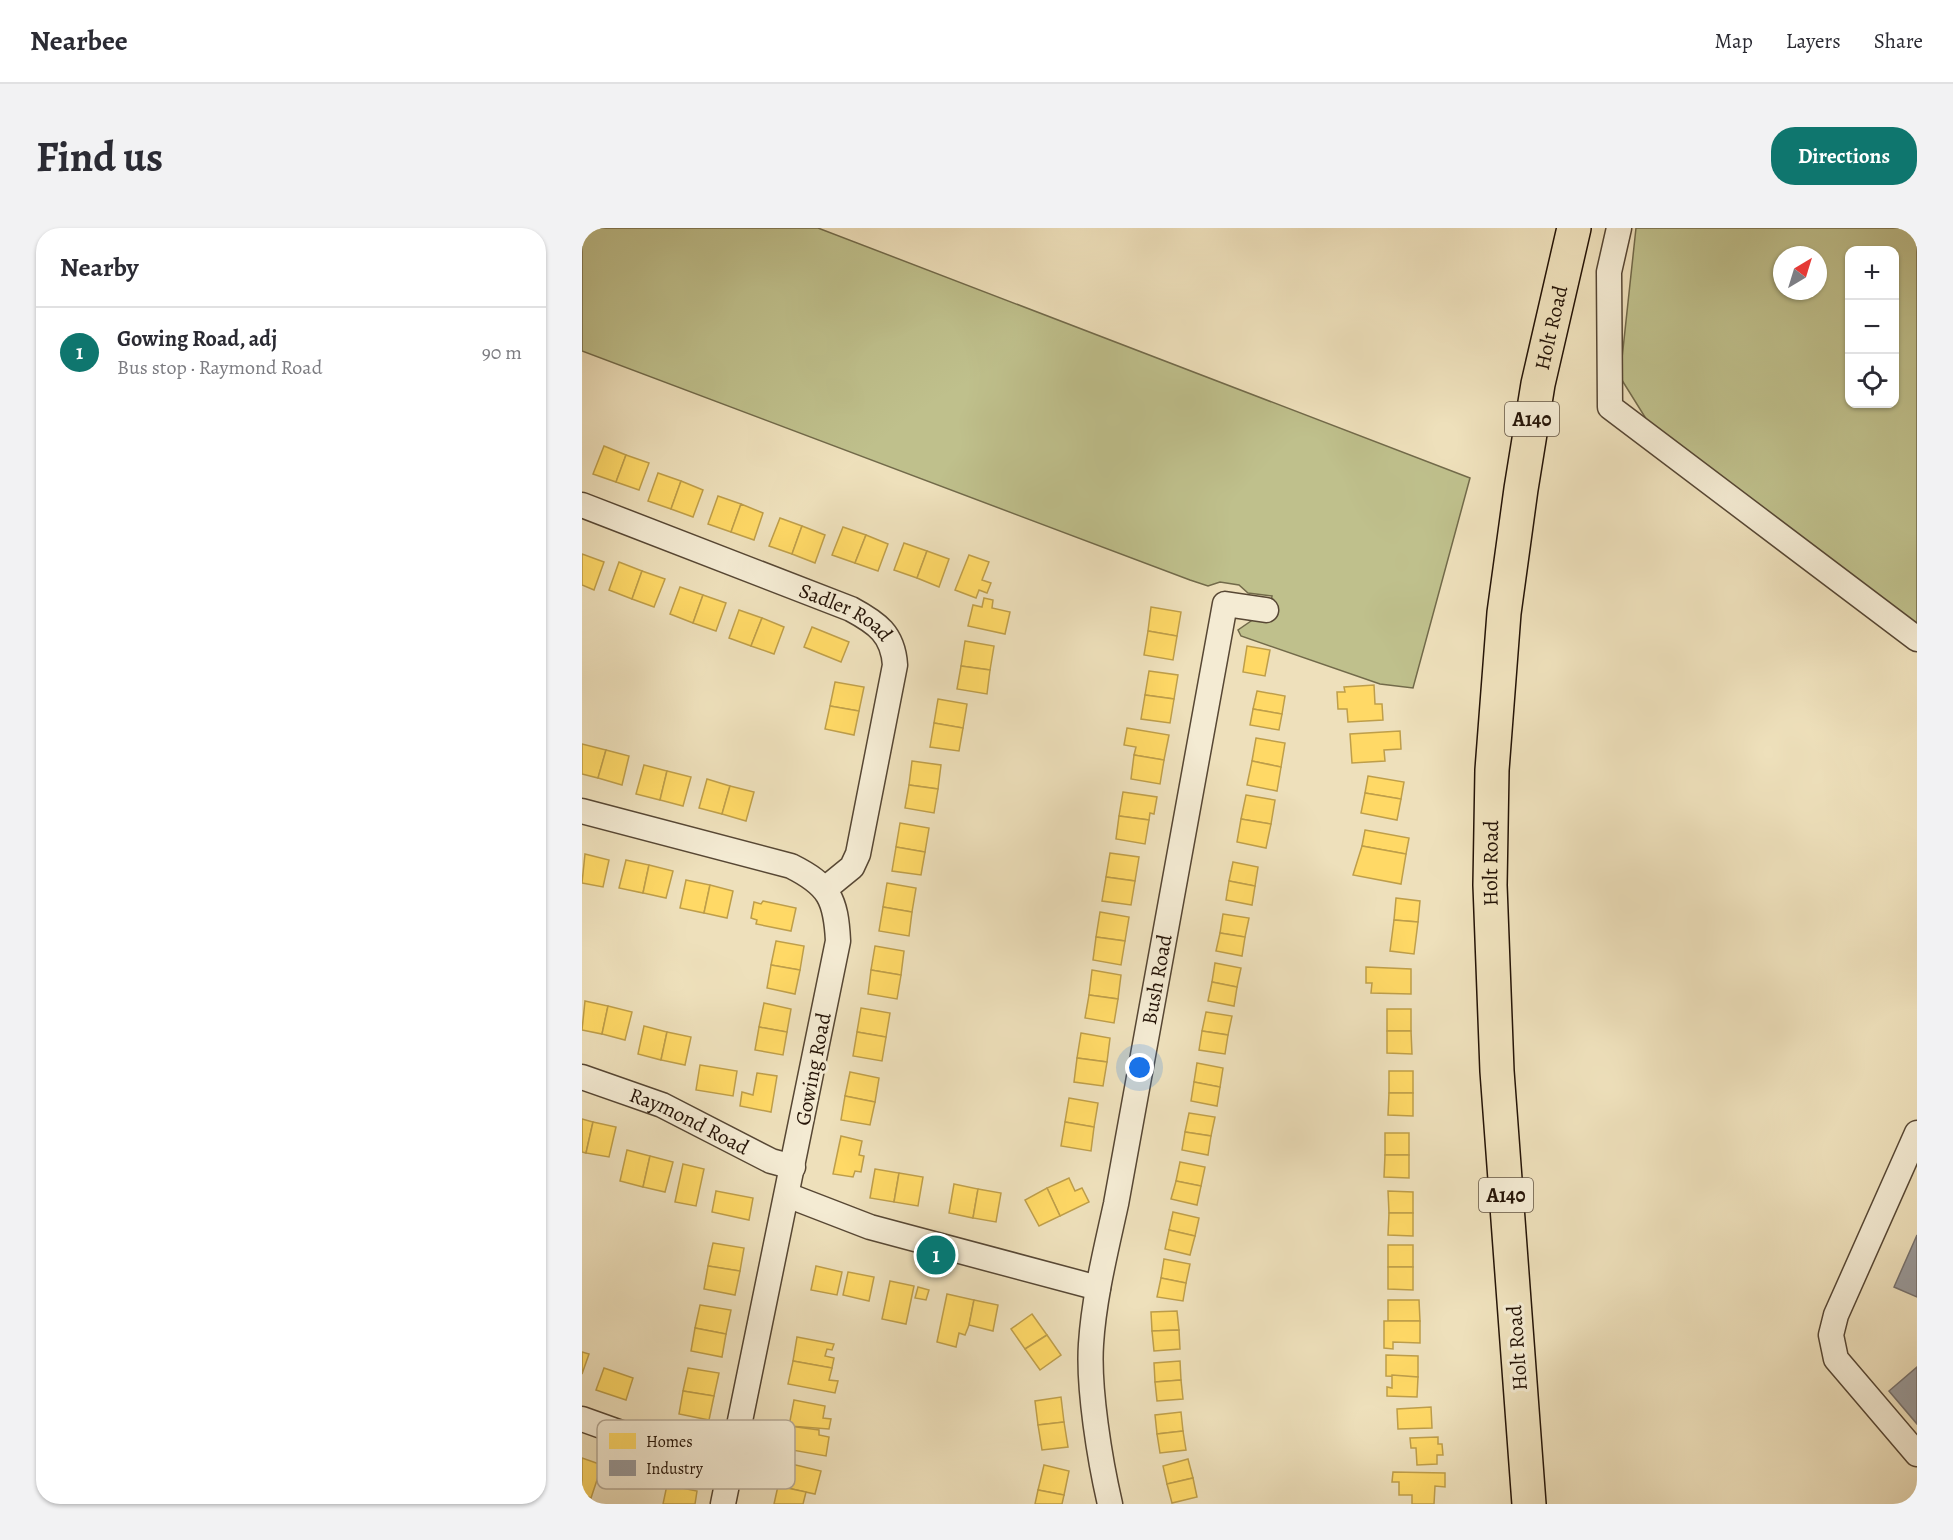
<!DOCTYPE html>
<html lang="en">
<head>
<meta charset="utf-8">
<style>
	body { margin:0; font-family:Alegreya,serif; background:#f2f2f3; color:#2b2b33 }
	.controls { position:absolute; right:18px; top:18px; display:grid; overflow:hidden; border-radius:12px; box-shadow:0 2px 4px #0004 }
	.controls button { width:54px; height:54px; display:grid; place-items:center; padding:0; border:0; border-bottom:2px solid #e1e1e2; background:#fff; color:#2b2b33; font:30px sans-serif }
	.compass { position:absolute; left:1191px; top:18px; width:54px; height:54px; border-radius:50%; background:#fff; box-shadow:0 2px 4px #0004; rotate:38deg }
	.you { position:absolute; left:558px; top:840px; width:21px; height:21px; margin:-15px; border:4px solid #fff; border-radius:50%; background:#1a73e8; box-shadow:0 0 0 9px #1a73e833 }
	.badge { display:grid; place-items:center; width:39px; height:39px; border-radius:50%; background:#0f766e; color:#fff; font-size:20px; font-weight:700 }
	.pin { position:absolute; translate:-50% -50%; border:3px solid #fff; box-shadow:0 2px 6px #0006 }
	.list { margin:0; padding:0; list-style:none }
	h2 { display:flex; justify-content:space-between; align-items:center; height:78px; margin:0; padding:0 24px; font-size:26px }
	h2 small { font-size:20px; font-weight:400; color:#7c7c81 }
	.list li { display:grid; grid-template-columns:39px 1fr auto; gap:18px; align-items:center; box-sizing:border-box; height:90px; padding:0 24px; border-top:2px solid #e1e1e2 }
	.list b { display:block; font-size:22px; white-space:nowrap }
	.list p { margin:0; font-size:20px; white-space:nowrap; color:#7c7c81 }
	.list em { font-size:20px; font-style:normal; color:#7c7c81 }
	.icon { flex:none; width:33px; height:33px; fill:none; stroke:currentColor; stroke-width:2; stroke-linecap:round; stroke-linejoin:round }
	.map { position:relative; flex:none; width:1335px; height:1276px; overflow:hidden; border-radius:24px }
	header { display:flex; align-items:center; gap:36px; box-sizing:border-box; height:84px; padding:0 30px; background:#fff; border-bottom:2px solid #e1e1e2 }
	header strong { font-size:28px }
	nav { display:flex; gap:33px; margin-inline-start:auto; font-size:21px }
	.intro { display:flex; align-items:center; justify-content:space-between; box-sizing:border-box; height:144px; padding:0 36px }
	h1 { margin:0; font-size:42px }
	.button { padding:15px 27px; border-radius:24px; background:#0f766e; color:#fff; font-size:21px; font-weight:700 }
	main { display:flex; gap:36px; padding:0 36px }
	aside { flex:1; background:#fff; border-radius:24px; box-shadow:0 2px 4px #0004 }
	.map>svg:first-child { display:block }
	.green { fill:#bfc08c; stroke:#726a4a; stroke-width:1.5; fill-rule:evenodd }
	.homes { fill:#ffd966; stroke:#be9e4a; stroke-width:1.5 }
	.industry { fill:#999; stroke:#76716d; stroke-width:1.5 }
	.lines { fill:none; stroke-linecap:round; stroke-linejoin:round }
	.minor-casing { stroke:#574734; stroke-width:27 }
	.highway-casing { stroke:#251407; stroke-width:36 }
	.minor { stroke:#f4ebd3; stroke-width:24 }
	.highway { stroke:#eee0bb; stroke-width:33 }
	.labels { text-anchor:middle; stroke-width:6; stroke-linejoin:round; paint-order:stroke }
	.shield { fill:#f4ebd3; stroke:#635444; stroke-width:1.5 }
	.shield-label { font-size:20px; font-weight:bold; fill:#251407 }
	.street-label { font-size:21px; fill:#251407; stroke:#f4ebd3 }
	.key { fill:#f4ebd3; stroke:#b6aa96; stroke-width:1.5 }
	.key-label { font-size:16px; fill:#251407 }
</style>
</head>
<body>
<header>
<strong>Nearbee</strong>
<nav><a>Map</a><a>Layers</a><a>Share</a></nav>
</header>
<div class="intro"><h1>Find us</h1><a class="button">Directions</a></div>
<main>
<aside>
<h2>Nearby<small></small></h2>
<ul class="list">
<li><span class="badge">1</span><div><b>Gowing Road, adj</b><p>Bus stop · Raymond Road</p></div><em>90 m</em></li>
</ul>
</aside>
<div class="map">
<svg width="1335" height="1276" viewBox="0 0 1335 1276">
	<rect width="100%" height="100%" fill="#eee0bb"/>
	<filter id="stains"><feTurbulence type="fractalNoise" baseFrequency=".00333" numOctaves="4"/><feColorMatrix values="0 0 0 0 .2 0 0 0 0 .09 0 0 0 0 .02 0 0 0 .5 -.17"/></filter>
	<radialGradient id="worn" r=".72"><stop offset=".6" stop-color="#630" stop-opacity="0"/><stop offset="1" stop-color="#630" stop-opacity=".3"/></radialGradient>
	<g class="green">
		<polygon points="0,0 236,0 888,250 831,460 798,456 659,408 656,402 672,391 687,393 690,368 666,365 657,357 638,354 626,358 608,352 0,123"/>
		<path d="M 1054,0 L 1335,0 L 1335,405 L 1071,202 L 1038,149 ZM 1268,22 L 1312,22 L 1312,176 L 1268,176 ZM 1200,27 L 1236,27 L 1236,63 L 1200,63 Z"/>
	</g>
	<g class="homes">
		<polygon points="22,218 44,227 34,254 11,246"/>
		<polygon points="44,227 67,235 57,262 34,254"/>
		<polygon points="76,245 99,253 89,281 66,273"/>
		<polygon points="99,253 121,262 111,289 89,281"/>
		<polygon points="136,268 159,276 149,304 126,296"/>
		<polygon points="159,276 181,285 172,312 149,304"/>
		<polygon points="198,290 220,298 210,326 187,318"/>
		<polygon points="220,298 243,307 233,335 210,326"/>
		<polygon points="261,299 284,307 273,335 250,327"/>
		<polygon points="284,307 306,316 296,343 273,335"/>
		<polygon points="322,315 345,323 335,350 312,342"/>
		<polygon points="345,323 367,331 357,359 335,350"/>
		<polygon points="0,326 22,334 12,362 0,357"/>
		<polygon points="387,327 407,334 400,352 409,355 405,365 397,362 394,370 373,362"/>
		<polygon points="37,334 60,343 50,371 27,362"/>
		<polygon points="60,343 83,351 72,379 50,371"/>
		<polygon points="98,359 121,367 111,395 88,386"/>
		<polygon points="121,367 144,375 134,403 111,395"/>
		<polygon points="402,370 411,372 410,380 428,384 423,406 386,398 391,377 400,379"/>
		<polygon points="569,379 599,384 595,408 566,403"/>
		<polygon points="157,382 180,390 169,418 147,410"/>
		<polygon points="180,390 202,399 192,426 169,418"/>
		<polygon points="230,399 267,414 259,434 222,419"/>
		<polygon points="566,403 595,408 591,432 562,427"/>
		<polygon points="383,413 412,418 408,442 379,438"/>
		<polygon points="665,418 688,422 683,448 661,444"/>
		<polygon points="379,438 408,442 405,466 375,461"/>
		<polygon points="567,443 596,447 592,471 563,467"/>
		<polygon points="253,454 282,459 277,483 248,478"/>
		<polygon points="792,457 793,476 800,476 801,492 766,494 765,481 756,481 755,464 763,464 762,459"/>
		<polygon points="675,463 703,468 700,486 671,481"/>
		<polygon points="563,467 592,471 588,495 559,491"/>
		<polygon points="356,471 385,476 381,500 352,495"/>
		<polygon points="248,478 277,483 272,507 243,501"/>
		<polygon points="671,481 700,486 697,502 668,497"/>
		<polygon points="352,495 381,500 377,523 348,519"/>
		<polygon points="545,500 587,507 582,532 552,527 554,519 542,517"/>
		<polygon points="818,503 819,521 802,522 803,533 770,535 768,506"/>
		<polygon points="674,510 703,515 699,539 670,533"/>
		<polygon points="0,516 24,522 16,550 0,546"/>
		<polygon points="24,522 47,528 40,557 16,550"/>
		<polygon points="552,527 582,532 578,556 549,551"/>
		<polygon points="330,533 359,537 356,561 327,557"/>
		<polygon points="670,533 699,539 695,563 665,557"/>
		<polygon points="62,537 85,543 78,572 54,566"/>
		<polygon points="85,543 109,549 101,578 78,572"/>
		<polygon points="786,548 822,554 819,571 783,565"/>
		<polygon points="125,551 148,558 140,586 117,580"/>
		<polygon points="327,557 356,561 352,585 323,580"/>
		<polygon points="148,558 172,564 164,593 140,586"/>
		<polygon points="541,564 575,569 572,586 568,585 567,592 537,588"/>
		<polygon points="783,565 819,571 815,592 779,585"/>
		<polygon points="664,567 693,572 689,596 659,591"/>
		<polygon points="537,588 567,592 563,616 534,611"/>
		<polygon points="659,591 689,596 684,620 655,614"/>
		<polygon points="318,595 347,600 343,624 314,619"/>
		<polygon points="783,602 827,610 824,626 780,618"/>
		<polygon points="780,618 824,626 819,656 771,647"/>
		<polygon points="314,619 343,624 339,647 310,643"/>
		<polygon points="528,625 557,629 553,653 524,649"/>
		<polygon points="3,626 27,632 21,659 0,655"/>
		<polygon points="44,632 67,637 61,665 37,660"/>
		<polygon points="651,634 676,639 673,658 647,653"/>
		<polygon points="67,637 91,643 84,670 61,665"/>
		<polygon points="524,649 553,653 549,677 520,673"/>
		<polygon points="104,652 128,657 122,685 98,680"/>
		<polygon points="647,653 673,658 670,677 644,672"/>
		<polygon points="305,655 334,660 330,684 301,679"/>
		<polygon points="128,657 151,663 145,690 122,685"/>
		<polygon points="814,670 838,673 836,694 812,692"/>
		<polygon points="181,673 214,680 209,703 174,696 175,692 169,690 172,674 179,676"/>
		<polygon points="301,679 330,684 327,708 297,703"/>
		<polygon points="518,684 547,689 543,713 514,709"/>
		<polygon points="641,686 667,690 663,709 638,705"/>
		<polygon points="812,692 836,694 832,726 808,723"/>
		<polygon points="638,705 663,709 660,728 634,723"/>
		<polygon points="514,709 543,713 539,737 511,732"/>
		<polygon points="194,713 222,718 218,742 189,737"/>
		<polygon points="293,718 322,723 319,747 289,742"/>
		<polygon points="633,735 659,740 655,759 630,754"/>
		<polygon points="189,737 218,742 213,766 185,760"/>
		<polygon points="784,739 829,741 829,766 789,765 790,755 784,755"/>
		<polygon points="289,742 319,747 315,771 286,766"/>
		<polygon points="510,742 539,747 536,771 507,767"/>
		<polygon points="630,754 655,759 652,778 626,773"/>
		<polygon points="507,767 536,771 532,795 503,790"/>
		<polygon points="3,773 26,778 20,806 0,802"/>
		<polygon points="182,775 209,781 205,804 177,799"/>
		<polygon points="26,778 50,784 43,812 20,806"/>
		<polygon points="279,780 308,785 304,809 275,804"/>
		<rect x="805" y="781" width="24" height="22"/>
		<polygon points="624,784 650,788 646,807 620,803"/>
		<polygon points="62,798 85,804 79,832 56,826"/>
		<polygon points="177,799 205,804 201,827 173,822"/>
		<polygon points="620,803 646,807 643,826 617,822"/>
		<polygon points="805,803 829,803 830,826 805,825"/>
		<polygon points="85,804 109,809 103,837 79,832"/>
		<polygon points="275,804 304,809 300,833 271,828"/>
		<polygon points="499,805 528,810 525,834 495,830"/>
		<polygon points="495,830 525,834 521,858 492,854"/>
		<polygon points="615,835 641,840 638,859 612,854"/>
		<polygon points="118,837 155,843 151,868 114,862"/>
		<rect x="807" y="843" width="24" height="22"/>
		<polygon points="268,844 297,850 293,874 263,868"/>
		<polygon points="175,845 195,848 189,884 158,878 160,864 171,867"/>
		<polygon points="612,854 638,859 635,878 609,873"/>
		<polygon points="807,865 831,865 831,888 806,887"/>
		<polygon points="263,868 293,874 288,897 259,892"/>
		<polygon points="487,870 516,875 512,899 483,894"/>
		<polygon points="607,885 633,889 629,908 603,904"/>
		<polygon points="0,891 11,894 4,925 0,924"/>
		<polygon points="11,894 34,899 27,929 4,925"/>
		<polygon points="483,894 512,899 509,923 479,918"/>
		<polygon points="603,904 629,908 626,927 600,922"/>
		<rect x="803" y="905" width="24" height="22"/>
		<polygon points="259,908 280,913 277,927 282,928 279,944 273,943 271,949 251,946"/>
		<polygon points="45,922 68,928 61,959 38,953"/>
		<polygon points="803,927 827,927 827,950 802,949"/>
		<polygon points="68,928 91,934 83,964 61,959"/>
		<polygon points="598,934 623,939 619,958 594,953"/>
		<polygon points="101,936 122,941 114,978 93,974"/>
		<polygon points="293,941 317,945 312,974 288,970"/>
		<polygon points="317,945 341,949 336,978 312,974"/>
		<polygon points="487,950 493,963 500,960 507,974 478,988 465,960"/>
		<polygon points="594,953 619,958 615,977 589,971"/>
		<polygon points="372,956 396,961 391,990 367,985"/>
		<polygon points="465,960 478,988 457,998 443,972"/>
		<polygon points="396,961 419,965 414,994 391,990"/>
		<polygon points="134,963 171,970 167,992 130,984"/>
		<polygon points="806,963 831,964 831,985 807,985"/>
		<polygon points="591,984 617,990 613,1008 587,1002"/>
		<polygon points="807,985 831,985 831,1008 806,1007"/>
		<polygon points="587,1002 613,1008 608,1027 583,1021"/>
		<polygon points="131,1015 162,1020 158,1043 126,1038"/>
		<rect x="806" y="1017" width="25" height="22"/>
		<polygon points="582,1031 608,1036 604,1055 579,1050"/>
		<polygon points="126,1038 158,1043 153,1067 122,1061"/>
		<polygon points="234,1038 260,1044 255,1067 229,1062"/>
		<polygon points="806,1039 831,1039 831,1062 806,1061"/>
		<polygon points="266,1044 292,1049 287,1073 261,1067"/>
		<polygon points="579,1050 604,1055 601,1073 575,1069"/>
		<polygon points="308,1053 332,1058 324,1096 300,1091"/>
		<polygon points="336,1059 347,1062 344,1072 333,1070"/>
		<polygon points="365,1066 392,1072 387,1097 383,1107 377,1105 374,1119 355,1114"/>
		<polygon points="392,1072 416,1077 411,1103 387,1097"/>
		<polygon points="806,1072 837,1072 838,1093 806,1093"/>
		<polygon points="118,1077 149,1082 144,1106 113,1100"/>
		<polygon points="595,1083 597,1102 570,1103 569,1084"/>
		<polygon points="450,1086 465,1107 443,1121 429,1101"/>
		<polygon points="802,1093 838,1093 838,1115 811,1114 811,1121 802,1120"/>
		<polygon points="113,1100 144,1106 140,1129 109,1123"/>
		<polygon points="597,1102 598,1121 572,1123 570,1103"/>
		<polygon points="465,1107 479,1127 458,1142 443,1121"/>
		<polygon points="215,1109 252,1116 250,1122 245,1121 243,1128 252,1130 250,1140 211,1133"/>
		<polygon points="0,1124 7,1126 0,1146"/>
		<polygon points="804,1127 836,1128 836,1149 804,1148"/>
		<polygon points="211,1133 250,1140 247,1152 256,1153 253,1165 206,1156"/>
		<polygon points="598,1133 599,1152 573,1154 572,1135"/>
		<polygon points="22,1140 51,1150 44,1172 14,1162"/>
		<polygon points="106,1140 137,1145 132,1168 101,1163"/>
		<polygon points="810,1147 836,1149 835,1169 805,1168 805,1159 810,1160"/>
		<polygon points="599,1152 601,1171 575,1173 573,1154"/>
		<polygon points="101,1163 132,1168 127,1192 97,1186"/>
		<polygon points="479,1169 482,1194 456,1197 453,1173"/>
		<polygon points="212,1172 243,1178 241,1190 249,1191 247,1201 207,1198"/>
		<polygon points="849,1179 850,1200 816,1201 815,1181"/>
		<polygon points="599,1184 601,1203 575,1206 573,1187"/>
		<polygon points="482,1194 486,1219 460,1222 456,1197"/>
		<polygon points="207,1198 237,1202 237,1207 247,1209 244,1228 204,1221"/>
		<polygon points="601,1203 604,1222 578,1225 575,1206"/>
		<polygon points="856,1209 856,1216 860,1216 861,1227 855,1227 855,1236 835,1237 834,1220 829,1220 828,1210"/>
		<polygon points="0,1230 20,1237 9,1270 0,1267"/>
		<polygon points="606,1231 611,1250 585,1256 581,1238"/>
		<polygon points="201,1234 239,1243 233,1266 196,1258"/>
		<polygon points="462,1237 487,1243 482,1267 456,1262"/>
		<polygon points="811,1244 863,1245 863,1259 853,1258 852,1276 830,1276 830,1267 817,1267 817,1254 810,1254"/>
		<polygon points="611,1250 615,1269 590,1275 585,1256"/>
		<polygon points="85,1257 115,1263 113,1276 81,1276"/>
		<polygon points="196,1258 224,1264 221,1276 192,1276"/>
		<polygon points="456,1262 482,1267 480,1276 453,1276"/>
	</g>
	<g class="industry">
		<polygon points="1335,1007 1335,1069 1312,1059"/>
		<polygon points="1335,1139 1335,1196 1307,1163"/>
	</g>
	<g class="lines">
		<defs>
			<g id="minor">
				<polyline points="1037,0 1027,44 1028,179 1335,411"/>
				<path id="s1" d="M 0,277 L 269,381 C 295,395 311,406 313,437 L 276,626 L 270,639 L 243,661"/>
				<path d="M 0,583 L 209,638 C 247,657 254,671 256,713 L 141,1276"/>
				<path id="s2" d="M 0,849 L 80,877 L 189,933 L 211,939"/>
				<polyline points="1335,905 1254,1087 1249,1107 1254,1131 1335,1226"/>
				<polyline points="205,967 288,999 516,1060"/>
				<polyline points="0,1191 98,1226 149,1237"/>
				<path id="s3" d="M 528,1276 C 518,1233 506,1160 509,1116 C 512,1069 524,1022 534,976 L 643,376 L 684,382"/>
			</g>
			<g id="highway">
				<path id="s4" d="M 947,1276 L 915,843 L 908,657 L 910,542 L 922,385 L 939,261 L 956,156 L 992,0"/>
			</g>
		</defs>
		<use href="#minor" class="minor-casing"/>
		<use href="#highway" class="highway-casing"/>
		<use href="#minor" class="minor"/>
		<use href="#highway" class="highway"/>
	</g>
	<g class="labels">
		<g class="shield">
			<rect x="923" y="174" width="54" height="34" rx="4.5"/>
			<rect x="897" y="950" width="54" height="34" rx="4.5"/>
		</g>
		<g class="shield-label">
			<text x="950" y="198">A140</text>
			<text x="924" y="974">A140</text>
		</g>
		<g class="street-label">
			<text dy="7" stroke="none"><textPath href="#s4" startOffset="1182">Holt Road</textPath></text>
			<text dy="7" stroke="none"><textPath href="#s1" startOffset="285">Sadler Road</textPath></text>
			<text dy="7" stroke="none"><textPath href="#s4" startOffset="642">Holt Road</textPath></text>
			<text dy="7" stroke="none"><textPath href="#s3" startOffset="532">Bush Road</textPath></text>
			<text transform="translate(231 841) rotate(-79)" y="7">Gowing Road</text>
			<text dy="7" stroke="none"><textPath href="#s2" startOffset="116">Raymond Road</textPath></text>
			<text transform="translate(935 1120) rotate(-94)" y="7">Holt Road</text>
		</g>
	</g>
	<rect x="15" y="1192" width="198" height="69" rx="9" class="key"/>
	<rect x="27" y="1205" width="27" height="16" fill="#ffd966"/>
	<rect x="27" y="1232" width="27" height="16" fill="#999"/>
	<g class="key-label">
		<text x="64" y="1219">Homes</text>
		<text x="64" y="1246">Industry</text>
	</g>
	<rect width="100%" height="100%" filter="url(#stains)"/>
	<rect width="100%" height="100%" fill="url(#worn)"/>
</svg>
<div class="controls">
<button>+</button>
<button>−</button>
<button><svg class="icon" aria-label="locate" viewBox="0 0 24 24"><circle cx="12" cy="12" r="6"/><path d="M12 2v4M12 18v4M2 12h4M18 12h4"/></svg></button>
</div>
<svg class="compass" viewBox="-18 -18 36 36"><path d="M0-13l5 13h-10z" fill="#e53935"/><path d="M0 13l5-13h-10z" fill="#7c7c81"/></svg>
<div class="you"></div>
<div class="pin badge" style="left:354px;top:1027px">1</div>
</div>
</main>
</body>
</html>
